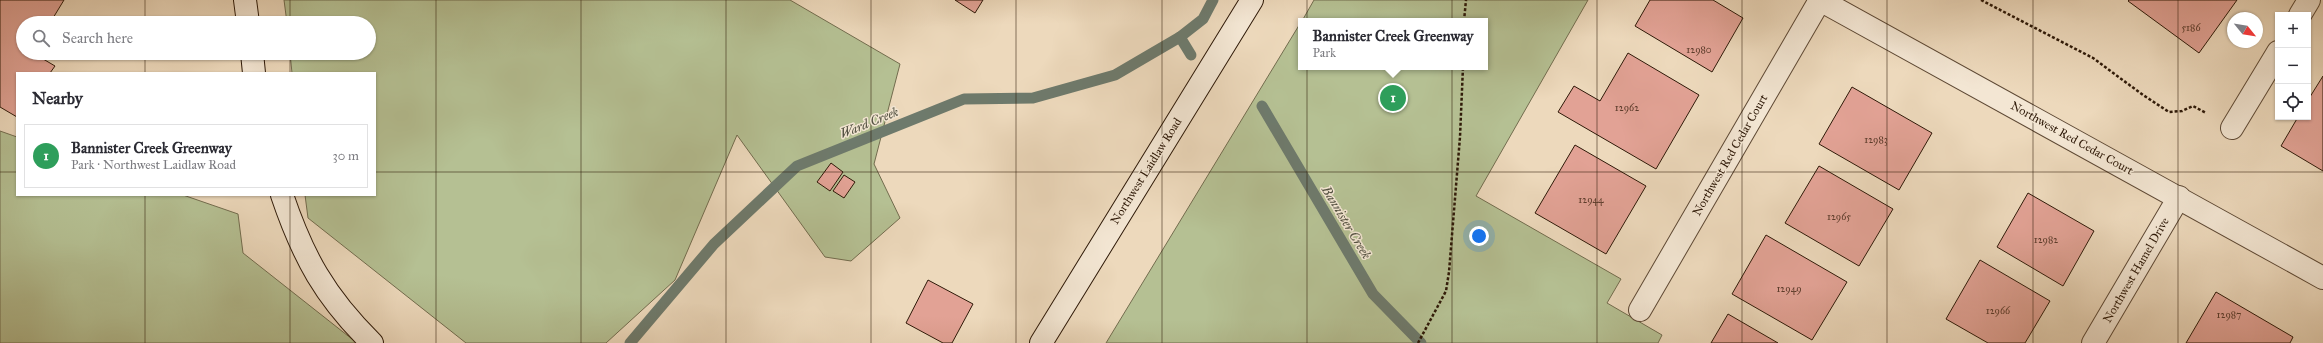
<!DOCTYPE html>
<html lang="en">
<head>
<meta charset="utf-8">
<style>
	body { margin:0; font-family:"IM FELL Great Primer",serif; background:#f2f2f3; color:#2b2b33 }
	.controls { position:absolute; right:12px; top:12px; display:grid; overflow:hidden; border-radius:0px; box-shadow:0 1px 3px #0004 }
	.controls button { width:36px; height:36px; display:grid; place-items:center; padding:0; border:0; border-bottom:1px solid #e1e1e2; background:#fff; color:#2b2b33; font:20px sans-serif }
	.compass { position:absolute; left:2227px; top:12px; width:36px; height:36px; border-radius:50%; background:#fff; box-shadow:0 1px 3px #0004; rotate:120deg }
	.you { position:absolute; left:1479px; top:236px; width:14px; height:14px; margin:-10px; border:3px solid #fff; border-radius:50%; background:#1a73e8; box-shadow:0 0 0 6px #1a73e833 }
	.badge { display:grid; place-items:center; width:26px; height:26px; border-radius:50%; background:#8f2418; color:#fff; font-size:13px; font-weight:700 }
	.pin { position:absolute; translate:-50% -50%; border:2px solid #fff; box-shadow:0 1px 4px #0006 }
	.popup { position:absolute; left:1298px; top:18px; width:190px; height:52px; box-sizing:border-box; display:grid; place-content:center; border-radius:0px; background:#fff; filter:drop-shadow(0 1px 3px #0005); font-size:13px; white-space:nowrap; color:#7c7c81 }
	.popup b { font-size:15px; color:#2b2b33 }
	.popup::after { content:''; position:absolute; left:50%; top:100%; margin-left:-8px; border:8px solid transparent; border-top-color:#fff }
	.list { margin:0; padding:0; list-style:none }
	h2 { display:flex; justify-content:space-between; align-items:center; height:52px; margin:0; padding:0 16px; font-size:17px }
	h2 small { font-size:13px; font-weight:400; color:#7c7c81 }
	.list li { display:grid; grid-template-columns:26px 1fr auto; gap:12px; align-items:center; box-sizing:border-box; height:64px; margin:0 8px 8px; padding:0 8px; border:1px solid #e1e1e2; border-radius:0px }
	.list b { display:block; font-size:15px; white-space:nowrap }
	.list p { margin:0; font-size:13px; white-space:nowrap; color:#7c7c81 }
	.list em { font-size:13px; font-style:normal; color:#7c7c81 }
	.icon { flex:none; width:22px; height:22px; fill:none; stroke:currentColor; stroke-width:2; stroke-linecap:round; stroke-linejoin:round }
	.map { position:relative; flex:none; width:2323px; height:343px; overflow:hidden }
	.search { position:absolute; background:#fff; box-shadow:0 1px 3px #0004; left:16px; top:16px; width:360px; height:44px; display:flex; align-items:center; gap:10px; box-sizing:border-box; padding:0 14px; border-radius:22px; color:#7c7c81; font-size:15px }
	.panel { position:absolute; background:#fff; box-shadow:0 1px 3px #0004; left:16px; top:72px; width:360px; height:124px; border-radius:0px }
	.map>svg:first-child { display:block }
	.green { fill:#b5c093; stroke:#726c4e }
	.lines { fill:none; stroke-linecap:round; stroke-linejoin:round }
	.stream { stroke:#6e7a6c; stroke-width:11 }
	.building { fill:#e2a295; stroke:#2e1908 }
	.minor-casing { stroke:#5e4935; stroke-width:24 }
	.secondary-casing { stroke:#2e1908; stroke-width:24 }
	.path { stroke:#2e1908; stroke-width:2.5; stroke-dasharray:3 2; stroke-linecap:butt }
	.minor { stroke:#f3e6d3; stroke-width:22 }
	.secondary { stroke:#f3e6d3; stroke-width:22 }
	.grid { fill:none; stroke:#2e1908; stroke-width:1; stroke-opacity:0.55 }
	.labels { text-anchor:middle; stroke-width:3; stroke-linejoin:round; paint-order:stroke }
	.number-label { font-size:10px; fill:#5b3b2b }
	.street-label { font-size:12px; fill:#2e1908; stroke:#f3e6d3 }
	.water-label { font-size:13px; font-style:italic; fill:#535142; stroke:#f3e6d3 }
</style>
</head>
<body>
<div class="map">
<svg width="2323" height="343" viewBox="0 0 2323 343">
	<rect width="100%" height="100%" fill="#edd9bc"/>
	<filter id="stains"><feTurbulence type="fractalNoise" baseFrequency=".005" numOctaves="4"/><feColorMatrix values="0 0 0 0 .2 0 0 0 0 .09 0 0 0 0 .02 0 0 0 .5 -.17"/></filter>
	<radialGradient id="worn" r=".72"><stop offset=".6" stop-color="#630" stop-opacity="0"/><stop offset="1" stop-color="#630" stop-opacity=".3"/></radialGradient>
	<g class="green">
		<polygon points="284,0 790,0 900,64 874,164 900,218 851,261 825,257 737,135 675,280 606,343 466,343 308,218 305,195 375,195 375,73 292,73 290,53 369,53 369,23 287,23"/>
		<polygon points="1314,0 1588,0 1476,196 1621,279 1607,303 1662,335 1658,343 1106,343 1301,22 1301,67 1485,67 1485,21 1302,21"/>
		<polygon points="0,131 17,137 17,195 183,195 238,214 243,253 357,343 0,343"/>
	</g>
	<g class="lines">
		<g class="stream">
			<polyline points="1180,37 1191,55"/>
			<polyline points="1262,106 1373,294 1421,343"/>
			<polyline points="630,343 714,244 797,166 964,99 1033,98 1115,75 1180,37 1203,19 1213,0"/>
		</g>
	</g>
	<g class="building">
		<polygon points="0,0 64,0 50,23 23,23 23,53 33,53 55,66 50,73 17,73 17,117 0,107"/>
		<polygon points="955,0 983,0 975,13"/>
		<polygon points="1650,0 1713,0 1743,18 1712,72 1635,26"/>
		<polygon points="2129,0 2237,0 2199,53 2128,1"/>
		<polygon points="1628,53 1699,95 1656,169 1558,112 1574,86 1600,101"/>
		<polygon points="2323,76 2323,171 2281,146 2298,117 2308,117 2308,100"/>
		<polygon points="1852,87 1932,133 1899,190 1819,144"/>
		<polygon points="1575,145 1646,186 1606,254 1535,213"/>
		<polygon points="831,163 843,172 830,191 817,182"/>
		<polygon points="1819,166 1893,209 1859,266 1785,223"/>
		<polygon points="844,175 855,182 844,198 833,191"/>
		<polygon points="2028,193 2094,231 2063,286 1997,247"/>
		<polygon points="1766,235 1847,282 1812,340 1732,294"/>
		<polygon points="1980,260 2050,301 2025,343 1988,343 1946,319"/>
		<polygon points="928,280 973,304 952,343 943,343 906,323"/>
		<polygon points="2216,292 2293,337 2290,343 2186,343"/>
		<polygon points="1728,314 1778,343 1711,343"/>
	</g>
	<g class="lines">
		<defs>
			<g id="minor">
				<polyline points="1820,0 2323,278"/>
				<polyline points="2300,15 2309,0"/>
				<polyline points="2232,128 2278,52"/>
				<polyline points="1640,310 1820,0"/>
				<polyline points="2093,343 2179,197"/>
			</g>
			<g id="secondary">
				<polyline points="245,0 248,23"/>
				<polyline points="252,53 254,73"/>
				<path d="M 282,195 C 303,257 325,297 372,343"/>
				<polyline points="1041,343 1252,0"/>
			</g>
		</defs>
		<use href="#minor" class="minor-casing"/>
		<use href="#secondary" class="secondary-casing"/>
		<g class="path">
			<polyline points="1981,0 2093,58 2143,95 2169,112 2182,111 2193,106 2206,113"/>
			<polyline points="1464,21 1466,0"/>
			<polyline points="1418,343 1446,291 1449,272 1460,137 1463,67"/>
		</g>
		<use href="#minor" class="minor"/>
		<use href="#secondary" class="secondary"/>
	</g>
	<path class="grid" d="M 145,0 L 145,23M 290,0 L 290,23M 436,0 L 436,343M 581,0 L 581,343M 726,0 L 726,343M 871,0 L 871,343M 1016,0 L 1016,343M 1162,0 L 1162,343M 1307,0 L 1307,343M 1452,0 L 1452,343M 1597,0 L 1597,343M 1742,0 L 1742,343M 1887,0 L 1887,343M 2033,0 L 2033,343M 2178,0 L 2178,343M 145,53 L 145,73M 290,53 L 290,73M 0,172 L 17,172M 375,172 L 2323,172M 145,195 L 145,343M 290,195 L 290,343"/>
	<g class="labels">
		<g class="number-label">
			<text x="2191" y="31">5186</text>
			<text x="1699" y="53">12980</text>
			<text x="1627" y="111">12962</text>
			<text x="1876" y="143">12983</text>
			<text x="1591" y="203">12944</text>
			<text x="1839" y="220">12965</text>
			<text x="2046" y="243">12982</text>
			<text x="1789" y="292">12949</text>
			<text x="1998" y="314">12966</text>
			<text x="2229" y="318">12987</text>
		</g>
		<g class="street-label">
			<text transform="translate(2072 138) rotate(29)" y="4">Northwest Red Cedar Court</text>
			<text transform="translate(1730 155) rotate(-60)" y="4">Northwest Red Cedar Court</text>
			<text transform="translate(1146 171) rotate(-58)" y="4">Northwest Laidlaw Road</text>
			<text transform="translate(2136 270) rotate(-60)" y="4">Northwest Hamel Drive</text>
		</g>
		<g class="water-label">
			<text transform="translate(869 122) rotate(-22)" y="5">Ward Creek</text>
			<text transform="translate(1347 222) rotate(59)" y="5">Bannister Creek</text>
		</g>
	</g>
	<rect width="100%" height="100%" filter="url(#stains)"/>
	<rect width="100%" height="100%" fill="url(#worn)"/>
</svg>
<div class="controls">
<button>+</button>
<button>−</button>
<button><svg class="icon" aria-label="locate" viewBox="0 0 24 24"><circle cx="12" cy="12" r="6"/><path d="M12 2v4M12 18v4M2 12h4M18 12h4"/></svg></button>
</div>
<svg class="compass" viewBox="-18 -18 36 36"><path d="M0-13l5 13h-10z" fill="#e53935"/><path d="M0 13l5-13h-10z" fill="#7c7c81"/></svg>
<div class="you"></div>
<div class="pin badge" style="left:1393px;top:98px;background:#2e9e5b">1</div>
<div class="popup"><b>Bannister Creek Greenway</b>Park</div>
<div class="search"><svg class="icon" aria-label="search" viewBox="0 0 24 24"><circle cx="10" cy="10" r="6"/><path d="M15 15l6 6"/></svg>Search here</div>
<section class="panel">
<h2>Nearby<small></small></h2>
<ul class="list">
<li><span class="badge" style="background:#2e9e5b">1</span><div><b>Bannister Creek Greenway</b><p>Park · Northwest Laidlaw Road</p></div><em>30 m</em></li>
</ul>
</section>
</div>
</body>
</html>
